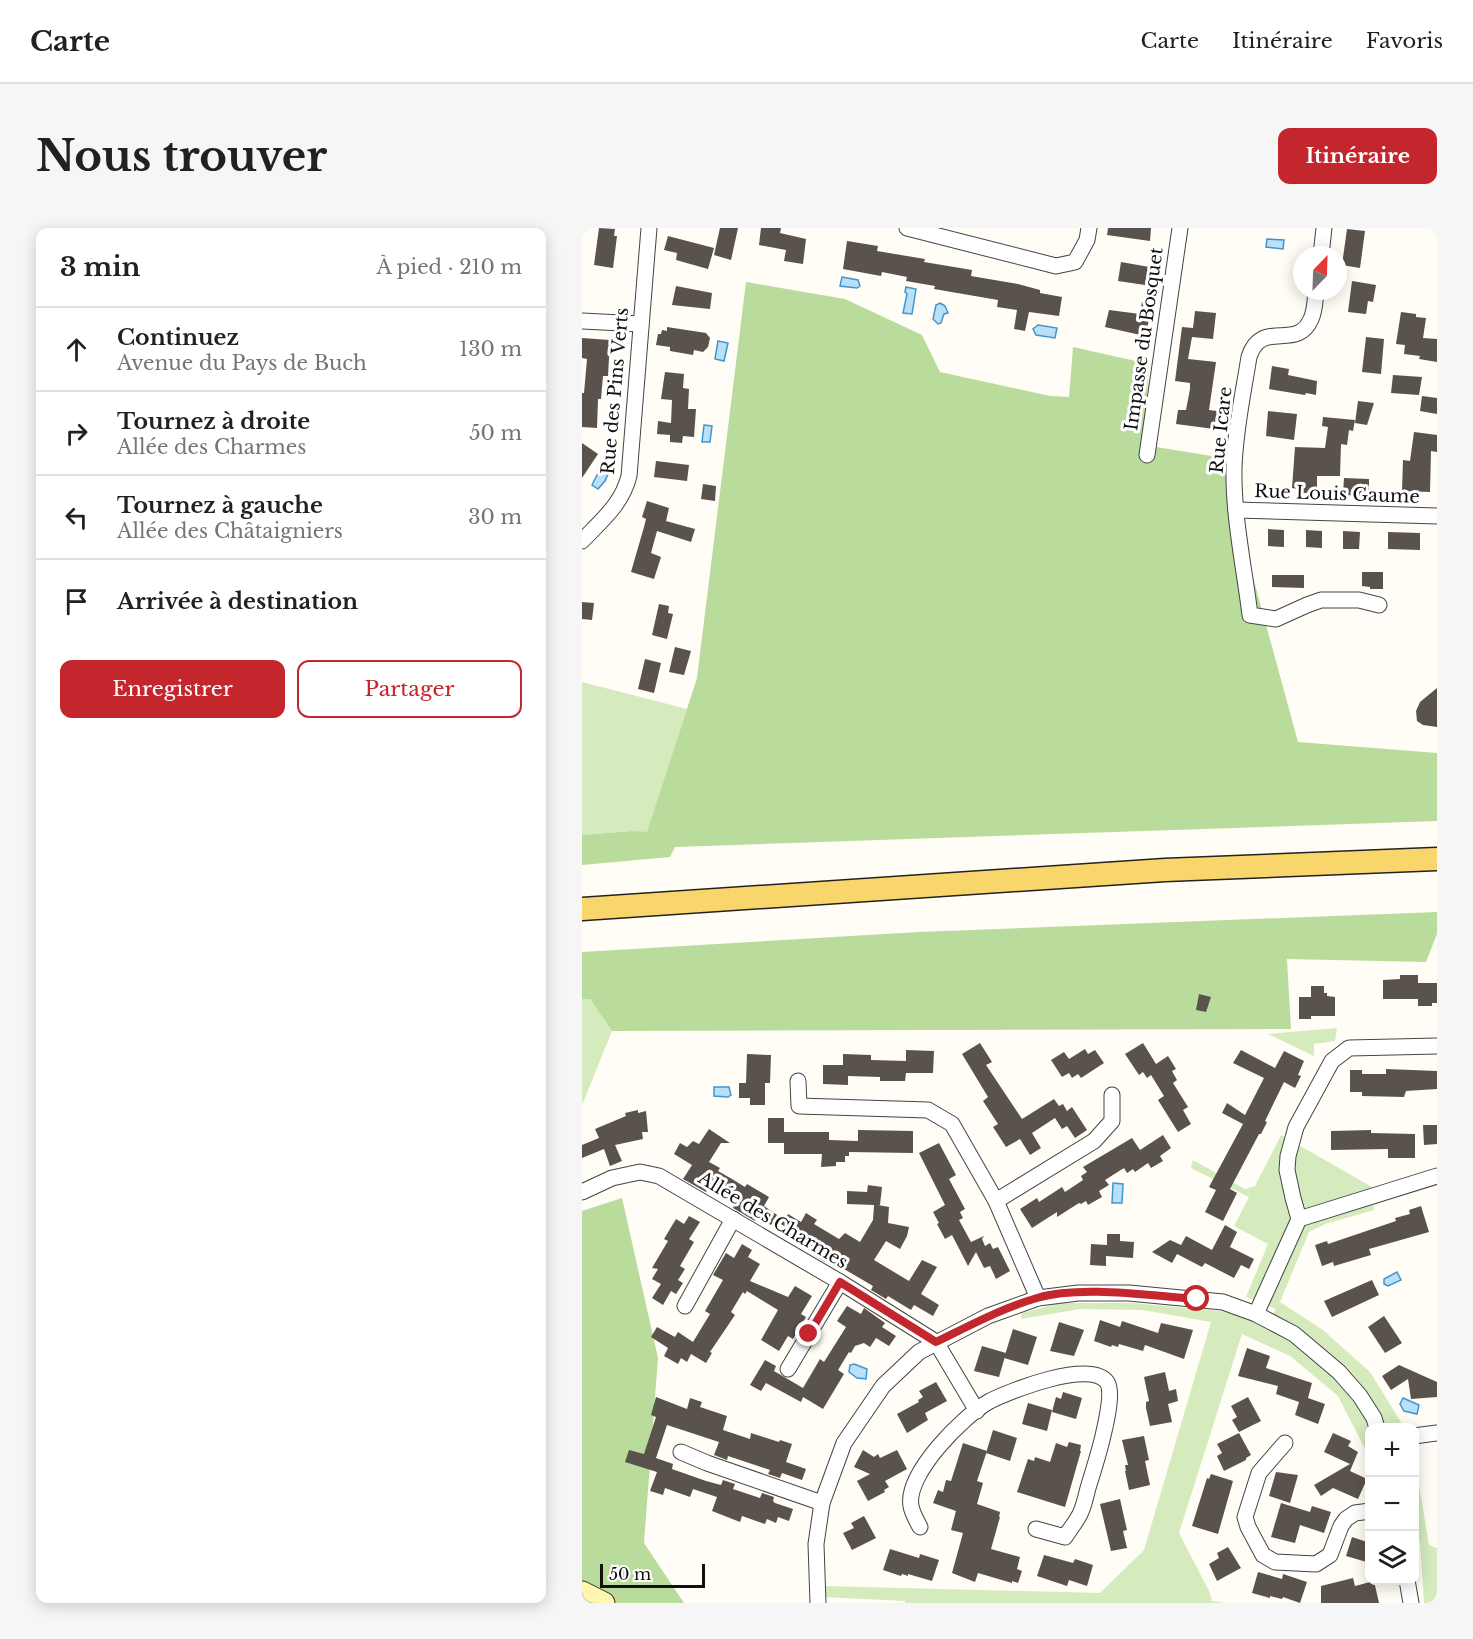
<!DOCTYPE html>
<html lang="fr">
<head>
<meta charset="utf-8">
<style>
	body { margin:0; font-family:"Libre Baskerville",serif; background:#f6f6f6; color:#202124 }
	.controls { position:absolute; right:18px; bottom:18px; display:grid; overflow:hidden; border-radius:12px; box-shadow:0 3px 15px #0003 }
	.controls button { width:54px; height:54px; display:grid; place-items:center; padding:0; border:0; border-bottom:2px solid #e0e0e0; background:#fff; color:#202124; font:30px sans-serif }
	.compass { position:absolute; left:711px; top:18px; width:54px; height:54px; border-radius:50%; background:#fff; box-shadow:0 3px 15px #0003; rotate:23deg }
	.scale { position:absolute; left:18px; bottom:15px; width:105px; box-sizing:border-box; padding-left:6px; border:3px solid #111; border-top:0; font-size:16px; line-height:21px; white-space:nowrap; color:#111; -webkit-text-stroke:4px #fff; paint-order:stroke }
	.stop { position:absolute; width:18px; height:18px; margin:-14px; border:4px solid #c4262e; border-radius:50%; background:#fff }
	.stop.end { background:#c4262e; border-color:#fff; box-shadow:0 2px 6px #0008 }
	.list { margin:0; padding:0; list-style:none }
	h2 { display:flex; justify-content:space-between; align-items:center; height:78px; margin:0; padding:0 24px; font-size:26px }
	h2 small { font-size:20px; font-weight:400; color:#757577 }
	.list li { display:grid; grid-template-columns:39px 1fr auto; gap:18px; align-items:center; box-sizing:border-box; height:84px; padding:0 24px; border-top:2px solid #e0e0e0 }
	.list b { display:block; font-size:22px; white-space:nowrap }
	.list p { margin:0; font-size:20px; white-space:nowrap; color:#757577 }
	.list em { font-size:20px; font-style:normal; color:#757577 }
	.actions { display:flex; gap:12px; padding:18px 24px }
	.actions a { flex:1; padding:14px 0; border:2px solid #c4262e; border-radius:12px; text-align:center; font-size:21px; color:#c4262e }
	.actions .main { background:#c4262e; color:#fff }
	.icon { flex:none; width:33px; height:33px; fill:none; stroke:currentColor; stroke-width:2; stroke-linecap:round; stroke-linejoin:round }
	.map { position:relative; flex:none; width:855px; height:1375px; overflow:hidden; border-radius:12px }
	header { display:flex; align-items:center; gap:36px; box-sizing:border-box; height:84px; padding:0 30px; background:#fff; border-bottom:2px solid #e0e0e0 }
	header strong { font-size:28px }
	nav { display:flex; gap:33px; margin-inline-start:auto; font-size:21px }
	.intro { display:flex; align-items:center; justify-content:space-between; box-sizing:border-box; height:144px; padding:0 36px }
	h1 { margin:0; font-size:42px }
	.button { padding:15px 27px; border-radius:12px; background:#c4262e; color:#fff; font-size:21px; font-weight:700 }
	main { display:flex; gap:36px; padding:0 36px }
	aside { flex:1; background:#fff; border-radius:12px; box-shadow:0 3px 15px #0003 }
	.map>svg:first-child { display:block }
	.green { fill:#d5ebbd }
	.forest { fill:#b9dc9c }
	.water { fill:#b9e0f7; stroke:#3f96cf; stroke-width:1.5 }
	.building { fill:#5a524d }
	.lines { fill:none; stroke-linecap:round; stroke-linejoin:round }
	.minor-casing { stroke:#444; stroke-width:17 }
	.secondary-casing { stroke:#333; stroke-width:23 }
	.primary-casing { stroke:#222; stroke-width:25 }
	.minor { stroke:#fff; stroke-width:15 }
	.secondary { stroke:#fff6b0; stroke-width:21 }
	.primary { stroke:#f9d66b; stroke-width:22 }
	.route { stroke:#c4262e; stroke-width:8 }
	.labels { text-anchor:middle; stroke-width:6; stroke-linejoin:round; paint-order:stroke }
	.street-label { font-size:18px; fill:#111; stroke:#fff }
</style>
</head>
<body>
<header>
<strong>Carte</strong>
<nav><a>Carte</a><a>Itinéraire</a><a>Favoris</a></nav>
</header>
<div class="intro"><h1>Nous trouver</h1><a class="button">Itinéraire</a></div>
<main>
<aside>
<h2>3 min<small>À pied · 210 m</small></h2>
<ul class="list">
<li><svg class="icon" aria-label="ahead" viewBox="0 0 24 24"><path d="M12 20V5M6 11l6-6 6 6"/></svg><div><b>Continuez</b><p>Avenue du Pays de Buch</p></div><em>130 m</em></li>
<li><svg class="icon" aria-label="right" viewBox="0 0 24 24"><path d="M7 20v-9h11M14 6l5 5-5 5"/></svg><div><b>Tournez à droite</b><p>Allée des Charmes</p></div><em>50 m</em></li>
<li><svg class="icon" aria-label="left" viewBox="0 0 24 24"><path d="M17 20v-9H6M10 6l-5 5 5 5"/></svg><div><b>Tournez à gauche</b><p>Allée des Châtaigniers</p></div><em>30 m</em></li>
<li><svg class="icon" aria-label="arrive" viewBox="0 0 24 24"><path d="M6 21V4h12l-3 4 3 4H6"/></svg><div><b>Arrivée à destination</b></div></li>
</ul>
<div class="actions"><a class="main">Enregistrer</a><a>Partager</a></div>
</aside>
<div class="map">
<svg width="855" height="1375" viewBox="0 0 855 1375">
	<rect width="100%" height="100%" fill="#fffdf5"/>
	<g class="green">
		<polygon points="0,454 105,481 65,605 50,603 0,607"/>
		<polygon points="0,771 8,771 30,803 0,877"/>
		<polygon points="755,800 753,813 732,816 732,828 686,806"/>
		<polygon points="699,907 790,959 792,982 743,996 727,1004 698,1074 741,1102 788,1144 822,1199 788,1200 787,1229 756,1168 708,1128 660,1106 597,1305 627,1363 630,1373 643,1375 323,1375 323,1373 243,1369 243,1358 518,1365 562,1322 629,1094 561,1082 498,1081 439,1091 440,1085 478,1075 551,1075 649,1084 683,1098 694,1081 664,1069 686,1016 652,998 667,969 609,940 611,932 663,961 673,958"/>
		<polygon points="832,1226 847,1317 855,1320 855,1375 842,1375 838,1313 833,1314"/>
	</g>
	<g class="forest">
		<polygon points="164,54 263,71 340,107 358,144 468,168 487,169 491,119 567,136 562,217 642,230 647,261 716,514 855,525 855,593 93,619 88,629 0,637 0,607 50,603 65,604 115,450"/>
		<polygon points="855,684 855,706 844,734 705,731 709,801 30,803 8,771 0,771 0,724 336,704"/>
		<polygon points="40,970 76,1130 62,1315 102,1375 0,1375 0,983"/>
	</g>
	<g class="water">
		<polygon points="685,11 702,12 701,21 684,19"/>
		<polygon points="260,49 276,52 278,58 275,60 258,58"/>
		<polygon points="324,59 334,61 330,86 321,85 325,66 323,64"/>
		<polygon points="358,75 363,78 366,85 362,86 359,95 356,96 351,91 354,77"/>
		<polygon points="456,97 475,100 473,110 454,107 451,101"/>
		<polygon points="136,113 146,115 142,133 133,131"/>
		<polygon points="122,197 130,198 128,214 120,214"/>
		<polygon points="21,239 27,244 23,253 16,261 10,257 16,245 16,242"/>
		<polygon points="132,859 147,859 149,867 146,869 132,868"/>
		<polygon points="531,955 541,956 540,975 530,975"/>
		<polygon points="815,1044 819,1052 806,1058 802,1056 802,1051"/>
		<polygon points="272,1136 285,1141 284,1151 275,1150 267,1144 268,1137"/>
		<polygon points="821,1170 837,1177 835,1186 822,1183 818,1176"/>
	</g>
	<g class="building">
		<polygon points="17,0 33,1 32,8 35,8 31,40 12,37"/>
		<polygon points="138,0 156,0 149,32 132,27"/>
		<polygon points="179,0 199,0 198,5 224,11 221,36 202,33 204,22 177,17"/>
		<polygon points="526,0 569,0 568,13 525,7"/>
		<polygon points="765,1 783,3 778,40 760,37"/>
		<polygon points="86,8 132,20 126,41 94,32 95,25 82,22"/>
		<polygon points="265,13 296,18 295,23 343,31 342,34 390,42 389,48 436,56 458,62 458,65 480,69 477,88 447,84 443,103 432,101 435,82 415,79 416,72 352,61 353,58 324,53 325,49 300,44 299,48 261,41"/>
		<polygon points="539,34 573,40 571,53 564,52 563,57 536,53"/>
		<polygon points="770,53 794,57 791,74 786,73 784,86 766,84"/>
		<polygon points="94,58 130,65 128,81 90,77"/>
		<polygon points="560,74 571,76 563,108 523,99 527,82 558,86"/>
		<polygon points="613,83 634,85 631,111 610,109 606,131 634,134 627,182 635,183 632,201 594,196 596,182 604,182 608,161 608,155 593,153 600,99 611,100"/>
		<polygon points="819,84 834,86 834,89 844,90 841,110 855,111 855,134 837,131 838,128 822,126 823,117 814,116"/>
		<polygon points="85,99 124,105 128,110 126,119 121,124 112,122 111,127 88,123 88,119 74,117 76,106 79,106 80,102 85,103"/>
		<polygon points="784,109 802,111 799,146 780,144"/>
		<polygon points="0,110 28,112 26,148 21,148 19,171 16,171 15,200 0,199 0,165 2,165 5,131 0,130"/>
		<polygon points="690,138 707,141 706,147 735,153 734,167 724,165 723,167 687,161"/>
		<polygon points="83,144 102,146 101,160 107,161 106,181 114,181 112,209 101,208 100,215 88,214 88,207 75,206 76,193 89,195 90,172 79,171"/>
		<polygon points="811,147 840,149 837,167 809,165"/>
		<polygon points="840,168 855,170 855,186 838,183"/>
		<polygon points="776,173 792,175 785,197 773,195"/>
		<polygon points="686,183 715,186 712,212 684,208"/>
		<polygon points="741,189 773,192 771,203 767,202 765,217 759,216 758,248 735,248 735,265 717,265 717,261 710,260 713,219 743,220 746,199 740,198"/>
		<polygon points="832,204 855,207 855,224 849,223 848,264 820,263 821,232 828,233"/>
		<polygon points="0,215 16,226 0,250"/>
		<polygon points="74,233 107,237 105,253 72,249"/>
		<polygon points="762,250 787,251 787,268 761,267"/>
		<polygon points="121,256 134,258 133,273 119,271"/>
		<polygon points="65,273 87,280 84,293 113,301 109,314 75,303 69,325 79,329 72,351 49,344 62,299 64,291 60,289"/>
		<polygon points="686,301 702,302 702,319 686,318"/>
		<polygon points="724,302 740,303 740,320 724,319"/>
		<polygon points="761,303 778,304 777,321 761,321"/>
		<polygon points="806,304 838,305 838,322 806,321"/>
		<polygon points="780,344 801,344 801,361 788,361 788,359 780,358"/>
		<polygon points="690,347 722,347 722,360 690,359"/>
		<polygon points="0,374 12,375 10,392 0,391"/>
		<polygon points="77,376 87,378 86,385 91,386 85,411 70,407"/>
		<polygon points="93,419 109,423 102,447 87,444"/>
		<polygon points="63,431 79,435 72,465 56,461"/>
		<polygon points="855,460 855,499 841,497 835,493 834,483 838,474"/>
		<polygon points="818,747 836,747 836,755 855,755 855,775 850,775 850,778 836,778 836,771 801,771 801,752 818,751"/>
		<polygon points="729,758 742,758 742,765 745,765 745,768 753,769 753,788 729,788 729,791 717,791 717,769 729,769"/>
		<polygon points="617,766 629,769 624,784 614,782"/>
		<polygon points="398,815 410,834 404,837 440,891 472,871 477,878 481,876 485,883 490,879 505,902 493,910 485,898 480,901 473,890 450,905 459,920 448,927 438,911 424,919 411,899 416,896 401,873 406,869 380,826"/>
		<polygon points="561,815 574,836 586,828 594,841 590,843 595,852 591,855 606,879 601,882 609,896 596,904 576,872 582,868 569,847 565,850 561,844 557,847 543,826"/>
		<polygon points="503,821 506,826 513,822 522,835 499,850 496,846 490,850 487,845 480,849 469,832 482,824 487,831"/>
		<polygon points="324,822 352,823 351,845 324,845 323,853 298,853 298,849 266,848 266,857 241,856 241,837 261,837 261,826 289,827 289,832 324,833"/>
		<polygon points="659,822 693,840 702,823 722,833 716,847 719,848 713,860 702,854 683,893 685,894 679,906 677,906 648,961 655,965 641,993 623,984 634,962 627,959 661,896 640,885 645,875 663,887 682,850 651,835"/>
		<polygon points="165,826 189,827 188,855 183,855 183,877 168,877 168,870 157,870 157,855 164,855"/>
		<polygon points="804,841 855,843 855,861 824,863 822,869 780,868 780,864 768,864 768,842 780,842 780,846 804,846"/>
		<polygon points="56,882 56,885 64,883 66,904 60,904 61,911 33,917 40,933 28,938 22,921 0,930 0,917 17,910 13,901 44,888 43,885"/>
		<polygon points="186,890 202,890 202,904 247,904 247,912 276,913 276,902 331,903 331,925 267,924 267,928 263,928 263,934 254,934 254,938 239,939 240,926 202,926 202,915 186,915"/>
		<polygon points="841,897 855,897 855,916 842,917"/>
		<polygon points="127,901 148,915 139,915 127,934 138,940 136,943 150,951 163,959 165,956 187,969 182,978 195,987 189,997 175,989 173,993 151,980 153,976 127,959 124,964 101,951 110,937 92,926 98,915 105,919 111,913 117,916"/>
		<polygon points="789,902 789,905 833,906 833,930 806,930 806,921 749,922 749,903"/>
		<polygon points="581,907 589,920 578,928 581,933 569,940 566,935 553,944 551,941 545,945 542,940 523,952 527,957 517,963 520,969 506,977 504,973 499,976 497,975 475,989 475,984 450,1000 438,981 455,970 457,974 480,959 483,964 501,952 499,948 505,944 501,939 550,910 558,922"/>
		<polygon points="357,915 374,947 367,951 383,981 378,984 381,990 377,992 389,1014 402,1008 400,1011 403,1018 408,1015 411,1021 416,1019 428,1043 414,1051 408,1038 402,1040 394,1024 386,1038 370,1007 363,1011 355,996 357,995 351,984 363,977 337,925"/>
		<polygon points="286,957 300,959 298,977 296,977 307,979 306,995 327,999 325,1008 318,1021 304,1013 292,1032 327,1053 340,1032 355,1039 339,1066 357,1077 351,1088 332,1077 329,1082 306,1068 304,1071 289,1062 291,1058 245,1031 243,1034 232,1027 234,1024 209,1010 213,1005 199,996 206,986 219,994 224,985 235,992 232,996 257,1011 263,1005 278,1014 291,992 292,977 265,976 265,963 285,964"/>
		<polygon points="839,978 847,1004 787,1021 789,1027 752,1038 751,1034 740,1038 733,1017 745,1013 746,1016 814,993 813,990 828,986 827,982"/>
		<polygon points="107,988 118,994 107,1011 112,1014 98,1038 103,1041 96,1052 101,1055 94,1066 89,1063 81,1077 70,1070 79,1056 70,1051 76,1041 70,1040 86,1013 82,1011 94,991 102,996"/>
		<polygon points="643,997 655,1004 648,1019 672,1031 667,1041 659,1037 652,1050 623,1035 620,1039 595,1026 590,1035 570,1024 588,1012 599,1017 604,1008 630,1022"/>
		<polygon points="525,1006 538,1006 538,1013 552,1014 551,1030 524,1028 524,1038 508,1037 509,1016 525,1017"/>
		<polygon points="160,1016 170,1022 166,1029 178,1036 168,1053 206,1069 213,1058 230,1068 219,1086 224,1089 211,1111 206,1108 197,1123 179,1112 196,1082 165,1063 163,1066 161,1064 149,1084 153,1087 128,1124 130,1125 124,1135 109,1126 105,1134 99,1130 96,1136 82,1128 86,1120 69,1109 75,1099 93,1109 96,1104 111,1114 128,1086 123,1083 141,1052 131,1047 144,1025 152,1030"/>
		<polygon points="790,1052 797,1067 750,1089 742,1073"/>
		<polygon points="265,1078 279,1086 282,1080 303,1095 300,1099 314,1108 307,1118 294,1110 288,1119 282,1115 273,1118 269,1125 267,1124 256,1142 262,1146 241,1181 221,1169 219,1174 184,1155 179,1163 168,1157 183,1132 194,1138 192,1143 221,1160 238,1131 242,1134 264,1099 255,1093"/>
		<polygon points="802,1088 820,1115 803,1125 786,1099"/>
		<polygon points="518,1092 538,1099 540,1093 576,1105 579,1095 611,1102 602,1131 563,1117 561,1123 537,1116 536,1119 530,1117 529,1119 512,1113"/>
		<polygon points="477,1094 502,1102 492,1128 468,1123"/>
		<polygon points="431,1101 455,1109 446,1137 422,1130"/>
		<polygon points="400,1118 424,1125 417,1149 392,1143"/>
		<polygon points="665,1120 688,1128 684,1140 730,1155 726,1170 743,1176 736,1196 713,1187 717,1174 694,1166 696,1158 656,1148"/>
		<polygon points="817,1137 855,1154 855,1169 829,1171 826,1151 809,1162 800,1148"/>
		<polygon points="583,1144 587,1163 594,1161 596,1173 586,1176 590,1194 568,1198 564,1180 564,1174 567,1173 562,1149"/>
		<polygon points="354,1154 365,1173 343,1185 346,1192 325,1205 315,1186 337,1174 336,1172 341,1169 337,1163"/>
		<polygon points="481,1164 500,1170 494,1191 470,1184 474,1169 479,1171"/>
		<polygon points="74,1169 105,1181 108,1170 120,1174 118,1179 145,1188 141,1202 168,1211 169,1205 197,1214 198,1212 210,1216 204,1234 224,1241 220,1252 200,1245 198,1250 186,1246 188,1242 146,1228 145,1232 132,1227 137,1214 85,1197 74,1230 91,1236 90,1241 124,1253 139,1257 141,1252 153,1256 151,1261 178,1270 180,1265 192,1269 191,1273 193,1275 211,1281 207,1293 196,1289 194,1295 185,1291 183,1296 160,1288 158,1294 130,1283 135,1269 111,1261 108,1269 83,1260 81,1267 68,1263 75,1244 43,1234 47,1222 62,1226 74,1189 69,1187"/>
		<polygon points="666,1169 679,1193 657,1204 650,1192 655,1189 649,1178"/>
		<polygon points="446,1175 470,1182 465,1203 440,1196"/>
		<polygon points="411,1202 435,1210 428,1233 404,1225"/>
		<polygon points="657,1205 669,1227 664,1230 664,1232 642,1243 635,1228 640,1225 635,1216"/>
		<polygon points="751,1205 769,1213 766,1218 776,1224 768,1243 785,1251 776,1271 751,1260 739,1268 732,1257 768,1236 742,1224"/>
		<polygon points="562,1208 567,1232 563,1233 568,1257 547,1262 543,1243 544,1243 543,1237 546,1237 540,1212"/>
		<polygon points="487,1214 499,1217 498,1223 499,1223 483,1279 435,1264 446,1231 452,1233 453,1229 468,1234 474,1215 485,1219"/>
		<polygon points="381,1215 405,1223 395,1253 401,1255 395,1276 418,1284 417,1289 418,1289 409,1321 438,1329 435,1341 440,1343 436,1355 430,1353 430,1355 396,1345 393,1354 370,1345 381,1305 369,1302 374,1283 351,1275 356,1262 361,1264 364,1252 369,1253"/>
		<polygon points="281,1222 292,1229 296,1226 298,1230 315,1222 325,1241 303,1253 307,1259 302,1262 303,1264 286,1273 275,1253 288,1246 272,1239"/>
		<polygon points="694,1244 716,1247 708,1275 687,1268"/>
		<polygon points="629,1246 651,1253 636,1306 610,1298 625,1250 627,1251"/>
		<polygon points="538,1271 545,1302 541,1303 545,1320 529,1323 518,1276"/>
		<polygon points="699,1275 728,1284 730,1278 749,1284 742,1305 718,1297 713,1315 689,1309"/>
		<polygon points="282,1288 294,1310 270,1322 261,1305 272,1300 269,1295"/>
		<polygon points="770,1309 788,1315 788,1335 764,1328"/>
		<polygon points="646,1319 659,1340 635,1353 627,1336 637,1330 635,1325"/>
		<polygon points="308,1321 337,1330 338,1326 357,1332 350,1353 326,1346 326,1348 320,1346 319,1348 301,1342"/>
		<polygon points="462,1327 491,1335 493,1331 511,1337 505,1358 487,1352 485,1358 455,1348"/>
		<polygon points="676,1344 700,1351 701,1346 725,1354 718,1375 701,1369 700,1371 688,1368 688,1370 670,1365"/>
		<polygon points="771,1350 773,1358 792,1353 797,1375 739,1375 739,1358"/>
	</g>
	<g class="lines">
		<defs>
			<g id="minor">
				<polyline points="325,0 474,38 493,34 505,12 507,0"/>
				<polyline points="739,27 742,0"/>
				<path d="M 734,63 C 733,72 733,83 729,91 C 715,124 679,90 667,129 C 661,166 653,203 652,240 C 651,288 662,338 668,387 L 694,391 L 725,377 L 739,372 L 777,372 L 797,377"/>
				<polyline points="0,93 59,96"/>
				<polyline points="565,227 598,0"/>
				<polyline points="654,282 855,288"/>
				<path d="M 0,313 C 20,292 40,276 47,248 L 67,0"/>
				<polyline points="216,853 217,878 346,882 370,896 414,973 456,1070"/>
				<polyline points="0,964 30,950 58,944 77,948 258,1054 354,1114 395,1183"/>
				<polyline points="414,973 512,913 530,893 530,867"/>
				<polyline points="717,991 855,948"/>
				<polyline points="103,1078 151,991"/>
				<polyline points="674,1086 717,991 711,970 705,942 706,928 714,899 750,833 767,820 855,818"/>
				<polyline points="206,1141 258,1054"/>
				<polyline points="832,1208 855,1205"/>
				<polyline points="703,1215 677,1245 663,1289 666,1299 681,1327 693,1334 734,1336 748,1327 759,1298 764,1291 773,1285 788,1283"/>
				<polyline points="99,1224 125,1235 240,1275"/>
				<path d="M 338,1299 C 335,1293 330,1285 329,1278 C 323,1246 382,1187 408,1173 C 428,1163 508,1131 525,1154 C 532,1165 523,1199 520,1212 C 516,1228 511,1244 506,1260 C 504,1268 502,1278 498,1286 C 494,1294 488,1301 483,1309 L 454,1301"/>
				<polyline points="825,1352 829,1375"/>
				<polyline points="236,1375 234,1316 240,1275 262,1215 301,1158 337,1124 406,1088 456,1070 496,1065 547,1065 641,1074 674,1086 712,1106 757,1144 778,1168 792,1190 795,1200"/>
			</g>
			<polyline id="secondary" points="0,1364 22,1375"/>
			<polyline id="primary" points="0,681 583,642 855,631"/>
		</defs>
		<use href="#minor" class="minor-casing"/>
		<use href="#secondary" class="secondary-casing"/>
		<use href="#primary" class="primary-casing"/>
		<use href="#minor" class="minor"/>
		<use href="#secondary" class="secondary"/>
		<use href="#primary" class="primary"/>
	</g>
	<g class="lines">
		<path class="route" d="M 227,1106 L 258,1054 L 354,1114 C 387,1098 420,1080 455,1070 C 499,1057 569,1068 615,1071"/>
	</g>
	<g class="labels">
		<g class="street-label">
			<text transform="translate(562 111) rotate(-82)" y="6">Impasse du Bosquet</text>
			<text transform="translate(33 163) rotate(-85)" y="6">Rue des Pins Verts</text>
			<text transform="translate(639 202) rotate(-84)" y="6">Rue Icare</text>
			<text transform="translate(755 266) rotate(2)" y="6">Rue Louis Gaume</text>
			<text transform="translate(191 992) rotate(31)" y="6">Allée des Charmes</text>
		</g>
	</g>
</svg>
<div class="controls">
<button>+</button>
<button>−</button>
<button><svg class="icon" aria-label="layers" viewBox="0 0 24 24"><path d="M12 4l9 5-9 5-9-5zM3 14l9 5 9-5"/></svg></button>
</div>
<svg class="compass" viewBox="-18 -18 36 36"><path d="M0-13l5 13h-10z" fill="#e53935"/><path d="M0 13l5-13h-10z" fill="#757577"/></svg>
<div class="scale">50 m</div>
<div class="stop" style="left:615px;top:1071px"></div>
<div class="stop end" style="left:227px;top:1106px"></div>
</div>
</main>
</body>
</html>
